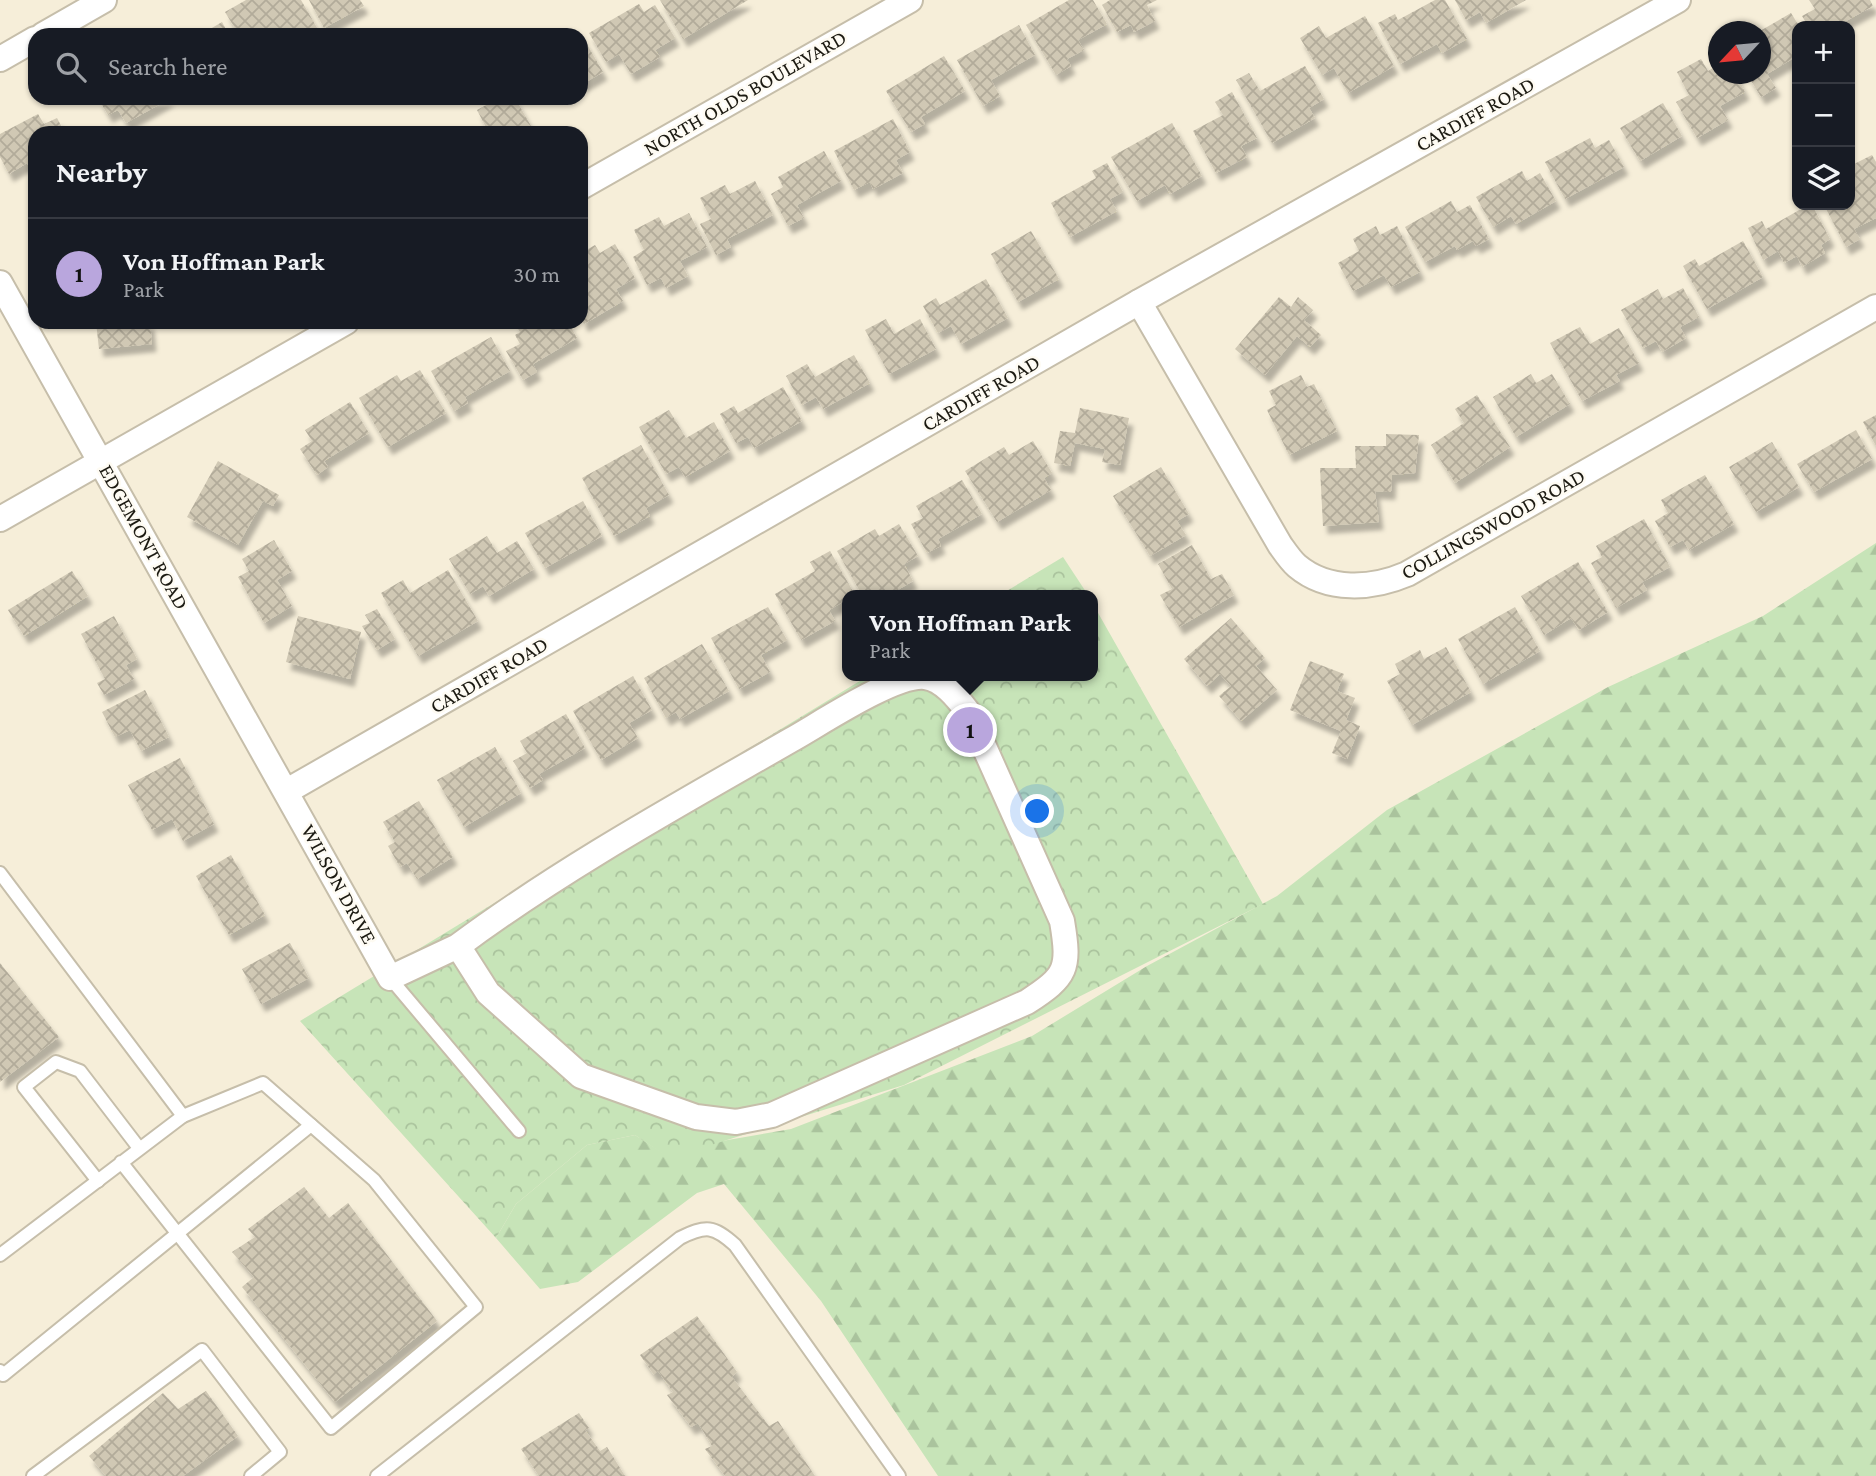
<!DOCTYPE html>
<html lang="en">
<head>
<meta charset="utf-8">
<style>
	body { margin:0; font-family:"Crimson Pro",serif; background:#20242c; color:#f1f3f6 }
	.controls { position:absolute; right:21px; top:21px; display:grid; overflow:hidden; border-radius:14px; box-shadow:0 2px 5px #0004 }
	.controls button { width:63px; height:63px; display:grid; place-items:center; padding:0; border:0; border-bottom:2px solid #363941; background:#171b24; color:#f1f3f6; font:35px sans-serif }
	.compass { position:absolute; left:1708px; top:21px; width:63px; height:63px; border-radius:50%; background:#171b24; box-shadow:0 2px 5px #0004; rotate:244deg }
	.you { position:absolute; left:1038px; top:812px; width:24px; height:24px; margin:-18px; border:5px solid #fff; border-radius:50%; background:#1a73e8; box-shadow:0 0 0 10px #1a73e833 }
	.badge { display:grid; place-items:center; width:46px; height:46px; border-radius:50%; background:#b9a6dd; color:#111; font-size:23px; font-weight:700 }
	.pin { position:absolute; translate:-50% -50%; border:4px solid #fff; box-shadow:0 2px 7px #0006 }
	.popup { position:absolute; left:842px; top:590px; width:256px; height:91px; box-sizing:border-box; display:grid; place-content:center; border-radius:14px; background:#171b24; filter:drop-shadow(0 2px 5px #0005); font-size:23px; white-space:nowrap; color:#9ea1a6 }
	.popup b { font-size:26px; color:#f1f3f6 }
	.popup::after { content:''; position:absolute; left:50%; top:100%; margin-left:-14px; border:14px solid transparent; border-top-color:#171b24 }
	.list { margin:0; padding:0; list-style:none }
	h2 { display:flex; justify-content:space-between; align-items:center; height:91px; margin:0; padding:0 28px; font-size:30px }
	h2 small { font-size:23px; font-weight:400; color:#9ea1a6 }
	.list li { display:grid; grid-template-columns:46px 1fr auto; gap:21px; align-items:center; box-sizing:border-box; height:112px; padding:0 28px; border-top:2px solid #363941 }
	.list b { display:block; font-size:26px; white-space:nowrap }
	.list p { margin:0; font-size:23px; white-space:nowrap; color:#9ea1a6 }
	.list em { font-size:23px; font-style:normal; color:#9ea1a6 }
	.icon { flex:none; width:38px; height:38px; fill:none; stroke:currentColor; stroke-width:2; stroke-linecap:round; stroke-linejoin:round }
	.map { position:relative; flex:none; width:1876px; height:1476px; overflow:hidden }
	.search { position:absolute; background:#171b24; box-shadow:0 2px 5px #0004; left:28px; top:28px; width:560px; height:77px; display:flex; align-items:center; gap:18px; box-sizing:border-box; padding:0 24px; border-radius:21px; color:#9ea1a6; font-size:26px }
	.panel { position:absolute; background:#171b24; box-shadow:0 2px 5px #0004; left:28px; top:126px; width:560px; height:203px; border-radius:21px }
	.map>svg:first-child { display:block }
	.forest { fill:url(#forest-firs) }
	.park { fill:url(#park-crowns) }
	.building { fill:url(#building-cross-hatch); filter:url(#shadow) }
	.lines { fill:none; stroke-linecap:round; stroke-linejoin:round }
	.service-casing { stroke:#c6beaa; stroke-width:16 }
	.minor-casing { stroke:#c6beaa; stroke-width:28 }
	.service { stroke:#fff; stroke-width:12 }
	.minor { stroke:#fff; stroke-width:24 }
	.labels { text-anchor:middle; stroke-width:5; stroke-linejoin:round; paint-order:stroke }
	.street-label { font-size:21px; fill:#1c1a12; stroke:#fefbf3 }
</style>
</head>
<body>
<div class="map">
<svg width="1876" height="1476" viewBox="0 0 1876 1476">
	<defs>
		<pattern id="forest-firs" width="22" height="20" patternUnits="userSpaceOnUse" patternTransform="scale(1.75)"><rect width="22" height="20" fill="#c7e4b8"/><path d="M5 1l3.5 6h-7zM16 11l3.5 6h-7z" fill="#aac39d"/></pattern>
		<pattern id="park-crowns" width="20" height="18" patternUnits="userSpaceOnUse" patternTransform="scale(1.75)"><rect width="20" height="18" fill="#c7e4b8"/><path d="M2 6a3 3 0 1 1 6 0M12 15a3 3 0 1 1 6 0" fill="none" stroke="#aac39d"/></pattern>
		<pattern id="building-cross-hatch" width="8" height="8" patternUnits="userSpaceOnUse" patternTransform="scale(1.75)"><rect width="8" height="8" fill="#d0c8b4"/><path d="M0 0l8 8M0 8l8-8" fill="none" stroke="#b2ab9a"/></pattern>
		<filter id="shadow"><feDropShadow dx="4.5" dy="8" stdDeviation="2" flood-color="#0004"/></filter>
	</defs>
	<rect width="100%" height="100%" fill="#f6eed9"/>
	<polygon class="forest" points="1876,543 1876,1476 938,1476 821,1301 724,1184 697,1193 578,1282 540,1289 496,1238 516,1204 587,1145 635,1135 669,1157 722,1141 791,1129 1032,1036 1147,966 1277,896 1387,810 1608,687 1763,616"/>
	<g class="park">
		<polygon points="1063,557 1088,595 1000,595"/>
		<polygon points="1093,604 1263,904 904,1085 669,1158 635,1135 587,1145 516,1204 496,1238 300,1021 868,676 1092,676"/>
	</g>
	<g class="building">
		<polygon points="246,0 301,0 320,33 239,35 225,12"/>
		<polygon points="309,0 360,0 364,6 324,28"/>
		<polygon points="660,0 748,0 683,39"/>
		<polygon points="1069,0 1093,0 1107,24 1078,40 1084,50 1067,59 1071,66 1056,75 1026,25"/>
		<polygon points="1110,0 1157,0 1147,5 1155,21 1134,32 1131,25 1117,32 1102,5"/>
		<polygon points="1435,0 1445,0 1467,39 1442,53 1437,44 1400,64 1378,23 1395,14 1398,20"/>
		<polygon points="1455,0 1526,0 1486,23 1480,12 1466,20"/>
		<polygon points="1809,0 1870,0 1873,6 1837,26 1808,26 1802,16 1815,9"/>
		<polygon points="639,4 644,12 655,5 675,38 655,50 660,57 631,74 619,54 606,62 589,33"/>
		<polygon points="1791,13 1799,26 1797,56 1767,74 1776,88 1761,97 1747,74 1760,74 1760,31"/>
		<polygon points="1365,16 1394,66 1348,93 1334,68 1322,75 1300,38 1319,26 1326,38"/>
		<polygon points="222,22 229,35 200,35"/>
		<polygon points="1019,25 1035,55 991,80 1000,96 983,106 957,60"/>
		<polygon points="585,41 603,72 581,85 581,43"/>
		<polygon points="944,56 965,91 921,117 925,124 911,132 886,91"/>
		<polygon points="1701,59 1708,71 1718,65 1718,74 1736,74 1745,92 1720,106 1728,120 1697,138 1676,102 1689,95 1677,72"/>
		<polygon points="1305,66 1324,99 1309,108 1315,118 1272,143 1236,80 1249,73 1260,91"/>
		<polygon points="1232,92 1257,138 1241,146 1247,157 1216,173 1193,131 1223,115 1215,102"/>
		<polygon points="98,98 171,98 126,123 118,110 108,115"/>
		<polygon points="499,98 515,98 535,133 489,133 477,110"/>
		<polygon points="1663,103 1682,136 1640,161 1620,128"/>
		<polygon points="38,114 44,124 57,118 65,133 35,133 35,177 27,163 9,174 0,157 0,134"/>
		<polygon points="893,119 910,152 896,160 903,173 873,189 870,182 854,190 834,151"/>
		<polygon points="1172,123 1202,176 1170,194 1165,185 1137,201 1111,157"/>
		<polygon points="1590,138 1595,148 1609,140 1624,167 1565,199 1545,162"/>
		<polygon points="824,151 841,181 797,205 804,218 788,226 771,194 783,187 778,177"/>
		<polygon points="1872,155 1876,162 1876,218 1854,229 1860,239 1846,247 1824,205 1850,205 1850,166"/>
		<polygon points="1107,163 1123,192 1110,199 1117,211 1070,237 1051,203 1096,178 1092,171"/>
		<polygon points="1522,171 1527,181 1540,173 1556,201 1516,224 1511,216 1493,227 1476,197"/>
		<polygon points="755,181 773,215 727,239 731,247 716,255 700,224 711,219 700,198 725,185 730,194"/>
		<polygon points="1451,201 1457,212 1470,205 1489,239 1476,246 1473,241 1457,250 1455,246 1425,262 1405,227"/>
		<polygon points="1808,205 1812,205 1830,239 1821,245 1825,253 1802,267 1797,256 1784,263 1778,251 1763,260 1748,228 1762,221 1766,229"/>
		<polygon points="689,213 707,247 680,261 688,276 666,288 661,278 647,285 633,257 644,250 634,230 659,217 664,226"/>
		<polygon points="1376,226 1380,235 1397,226 1420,272 1391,287 1384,275 1353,291 1338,263 1359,251 1353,239"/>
		<polygon points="1031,231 1059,279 1018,302 991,254"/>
		<polygon points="1743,241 1763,277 1707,309 1683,266 1695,259 1699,266"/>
		<polygon points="615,244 635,278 616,289 623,301 584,324 581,319 581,253 595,245 600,253"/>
		<polygon points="986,279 1008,318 961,344 951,326 938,333 923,306 936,298 940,305"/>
		<polygon points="1683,288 1699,317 1680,327 1686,338 1662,352 1656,341 1643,348 1621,310 1658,289 1663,299"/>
		<polygon points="1279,297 1291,307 1298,297 1313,310 1304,320 1321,335 1310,347 1297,336 1265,375 1235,349"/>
		<polygon points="886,319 894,334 920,319 936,349 889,374 865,330"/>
		<polygon points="96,322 150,322 152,344 99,349"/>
		<polygon points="514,322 568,322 577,338 533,364 537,372 523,380 506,351 520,344 515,335 520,332"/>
		<polygon points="1580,327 1590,344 1619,328 1639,363 1616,375 1620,381 1582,401 1550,343"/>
		<polygon points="491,337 510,371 465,397 468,403 454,411 431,371"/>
		<polygon points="854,355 870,383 823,409 816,397 802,405 786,376 807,364 815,377"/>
		<polygon points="420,370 446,413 388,447 359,398 397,375 401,381"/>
		<polygon points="1531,374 1536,383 1552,374 1570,404 1516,437 1493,397"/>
		<polygon points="1301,375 1307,387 1314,384 1337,431 1289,455 1267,410 1276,405 1269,391"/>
		<polygon points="783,387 802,421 754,448 748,437 736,443 720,414 734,406 738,413"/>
		<polygon points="1477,395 1510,447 1455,483 1431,445 1464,423 1455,409"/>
		<polygon points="350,402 369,433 324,461 328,467 317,475 300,449 312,441 305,430"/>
		<polygon points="1080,408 1129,418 1120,465 1102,462 1105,449 1075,443 1070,466 1054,463 1060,431 1075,433"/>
		<polygon points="669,410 686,438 714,422 730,451 685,477 679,467 666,474 639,427"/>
		<polygon points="1876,415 1876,446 1863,422"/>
		<polygon points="1856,430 1872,459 1814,492 1797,464"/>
		<polygon points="1386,434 1419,435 1415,473 1392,475 1391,492 1375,491 1379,522 1323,526 1320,468 1356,468 1355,446 1386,446"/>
		<polygon points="1033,441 1052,473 1044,478 1051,490 997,522 965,471 1004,447 1009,455"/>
		<polygon points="1772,442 1799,487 1756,512 1729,467"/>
		<polygon points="641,445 669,495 646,508 650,516 614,536 582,478"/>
		<polygon points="218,461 279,495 273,506 263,501 238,545 187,517"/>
		<polygon points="1161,467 1189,514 1177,521 1186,535 1150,556 1113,496"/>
		<polygon points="1705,475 1734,524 1689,550 1683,540 1670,547 1655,521 1668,513 1661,500"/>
		<polygon points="962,480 982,514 938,539 941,546 927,553 911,524 923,518 916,506"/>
		<polygon points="583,501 602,536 545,568 525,533"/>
		<polygon points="1644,519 1670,567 1642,582 1647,590 1616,608 1591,563 1602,557 1596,546"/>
		<polygon points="899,524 918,556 904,564 913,581 889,595 862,595 837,551 875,529 879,536"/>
		<polygon points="487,536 497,553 517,541 534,569 489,596 483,586 470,594 449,559"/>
		<polygon points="274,540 292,571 277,580 292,606 264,623 238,577 249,571 242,559"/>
		<polygon points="1192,545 1211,579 1222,574 1234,595 1179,627 1160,595 1172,589 1158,564"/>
		<polygon points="830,551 855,595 848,595 848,599 829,610 835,621 801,640 775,594 815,571 810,562"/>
		<polygon points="1578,562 1608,612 1579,630 1571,618 1544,635 1521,596"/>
		<polygon points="448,570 478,621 418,656 381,593 403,580 410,593"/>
		<polygon points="72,571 88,596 24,636 8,610"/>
		<polygon points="768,607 787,640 761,655 770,672 739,689 711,638"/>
		<polygon points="1515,607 1540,651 1483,684 1458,639"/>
		<polygon points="377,609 395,639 377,650 362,626 370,623 365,615"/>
		<polygon points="114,616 137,659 126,665 134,679 104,695 97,683 105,679 81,634"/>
		<polygon points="298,616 361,632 350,679 286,662"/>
		<polygon points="1231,618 1265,658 1256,666 1277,690 1241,721 1219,696 1231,686 1220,674 1207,686 1184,659"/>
		<polygon points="702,644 729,691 680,719 676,712 666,718 644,678"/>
		<polygon points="1446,647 1471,692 1412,725 1387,681 1400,674 1395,664 1420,650 1424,659"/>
		<polygon points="1310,661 1344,674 1337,691 1355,698 1346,720 1360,726 1347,759 1332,753 1341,731 1290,710"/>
		<polygon points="633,676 652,710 629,723 638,738 601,760 573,711"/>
		<polygon points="145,690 169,737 141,751 130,730 115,737 102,712"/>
		<polygon points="566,714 585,748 539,774 543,780 530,788 513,761 527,753 520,741"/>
		<polygon points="495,747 521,793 464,827 437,780"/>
		<polygon points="180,758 214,824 183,841 172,819 152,830 128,785"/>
		<polygon points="419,801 453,857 417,879 407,863 400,867 388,846 395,842 383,822"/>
		<polygon points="231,855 265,915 229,935 196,876"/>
		<polygon points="290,943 309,978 261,1004 242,969"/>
		<polygon points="0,963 59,1037 0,1082"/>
		<polygon points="304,1187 329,1218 348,1203 437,1321 335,1402 242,1287 254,1277 232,1252 255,1237 248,1229"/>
		<polygon points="697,1316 737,1372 732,1377 769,1426 778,1421 815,1476 725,1476 705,1449 712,1446 698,1423 691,1427 667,1395 673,1392 658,1371 654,1375 640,1355"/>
		<polygon points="206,1391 238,1436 183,1476 106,1476 89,1456 163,1393 178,1409"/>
		<polygon points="579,1413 589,1428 585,1430 600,1451 607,1447 625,1476 539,1476 521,1449"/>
	</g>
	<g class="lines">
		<defs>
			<g id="service">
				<polyline points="0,873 183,1116"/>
				<polyline points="390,978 519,1131"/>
				<polyline points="98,1181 24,1087 56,1062 80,1071 139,1148"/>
				<polyline points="0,1255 183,1116 263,1083 374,1180 476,1307 331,1428 121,1162"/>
				<polyline points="0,1371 3,1375 311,1125"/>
				<polyline points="33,1476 202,1350 280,1452 251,1476"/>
				<path d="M 377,1476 L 680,1238 C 706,1225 714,1226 735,1245 L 899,1476"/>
			</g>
			<g id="minor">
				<polyline points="43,35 104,0"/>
				<polyline points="0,59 35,39"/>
				<polyline points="581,187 910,0"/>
				<path d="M 0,283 L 390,978 L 458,946 L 488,993 L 581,1076 L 696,1117 L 736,1122 L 772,1115 L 1027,1002 C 1067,976 1070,969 1062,921 L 969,713 C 958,699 943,679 925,677 C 894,674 820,724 791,740 C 678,805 563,868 458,946"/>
				<path d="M 1139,302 L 1280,545 C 1285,552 1291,561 1297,566 C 1328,592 1372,589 1407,574 L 1876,307"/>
				<polyline points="0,519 346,322"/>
				<polyline points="287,791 1139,302 1678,0"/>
			</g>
		</defs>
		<use href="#service" class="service-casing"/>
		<use href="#minor" class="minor-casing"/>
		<use href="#service" class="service"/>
		<use href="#minor" class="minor"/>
	</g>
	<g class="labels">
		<g class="street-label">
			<text transform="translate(745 93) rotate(-30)" y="7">NORTH OLDS BOULEVARD</text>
			<text transform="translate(1475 114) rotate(-29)" y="7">CARDIFF ROAD</text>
			<text transform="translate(981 393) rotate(-30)" y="7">CARDIFF ROAD</text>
			<text transform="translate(1493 524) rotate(-29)" y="7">COLLINGSWOOD ROAD</text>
			<text transform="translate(144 537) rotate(61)" y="7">EDGEMONT ROAD</text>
			<text transform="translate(489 675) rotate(-30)" y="7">CARDIFF ROAD</text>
			<text transform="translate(339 884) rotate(61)" y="7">WILSON DRIVE</text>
		</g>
	</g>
</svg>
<div class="controls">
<button>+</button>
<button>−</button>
<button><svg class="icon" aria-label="layers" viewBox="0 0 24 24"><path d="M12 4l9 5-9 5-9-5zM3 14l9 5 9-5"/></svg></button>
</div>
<svg class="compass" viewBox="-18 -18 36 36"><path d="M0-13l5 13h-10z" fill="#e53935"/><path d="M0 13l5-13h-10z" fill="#9ea1a6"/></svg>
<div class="you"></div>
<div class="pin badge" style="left:970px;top:730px">1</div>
<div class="popup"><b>Von Hoffman Park</b>Park</div>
<div class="search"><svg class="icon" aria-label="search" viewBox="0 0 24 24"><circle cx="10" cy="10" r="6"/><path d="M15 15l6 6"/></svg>Search here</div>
<section class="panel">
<h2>Nearby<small></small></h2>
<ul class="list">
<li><span class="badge">1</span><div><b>Von Hoffman Park</b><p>Park</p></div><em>30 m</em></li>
</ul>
</section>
</div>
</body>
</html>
